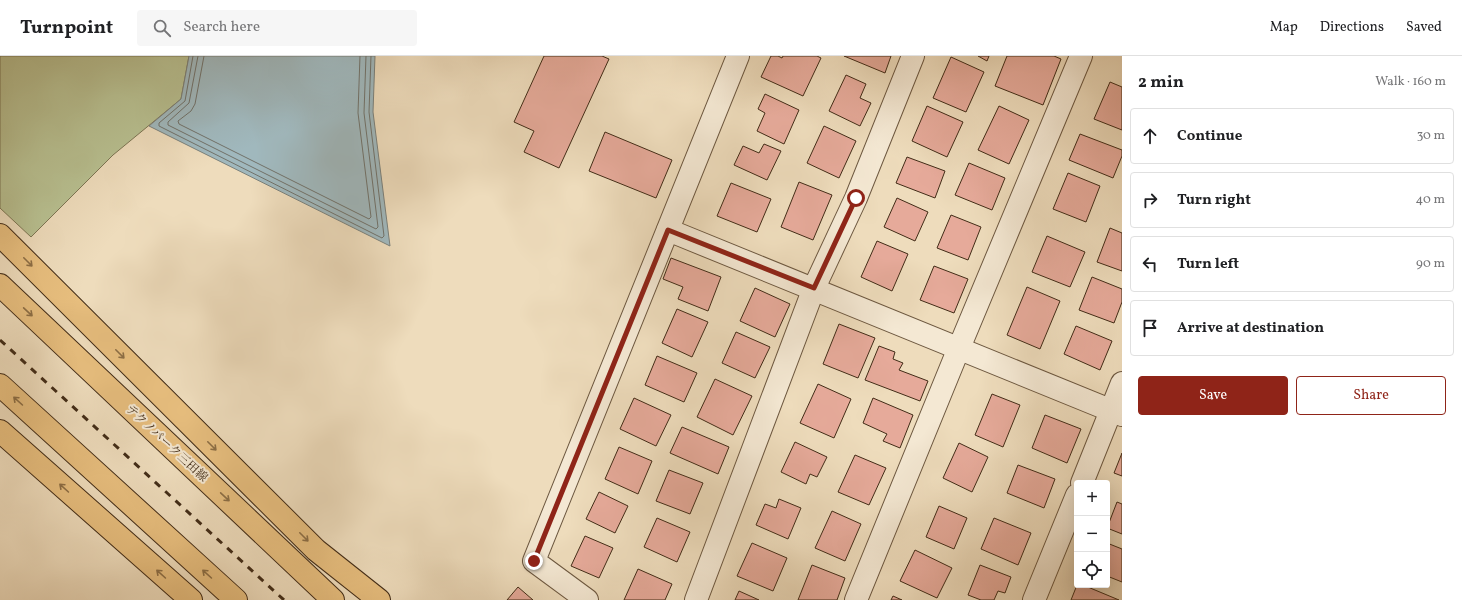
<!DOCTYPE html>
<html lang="en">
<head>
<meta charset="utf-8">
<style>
	body { margin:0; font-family:Vollkorn,"Noto Serif JP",serif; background:#f6f6f6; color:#202124 }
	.controls { position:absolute; right:12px; bottom:12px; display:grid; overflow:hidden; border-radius:4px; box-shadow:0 4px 16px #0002 }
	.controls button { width:36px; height:36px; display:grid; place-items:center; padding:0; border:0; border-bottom:1px solid #e0e0e0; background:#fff; color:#202124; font:20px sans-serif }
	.stop { position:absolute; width:12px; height:12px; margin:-9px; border:3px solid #8f2418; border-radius:50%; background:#fff }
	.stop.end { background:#8f2418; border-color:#fff; box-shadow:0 1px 4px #0008 }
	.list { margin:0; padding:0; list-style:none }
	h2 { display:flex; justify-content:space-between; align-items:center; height:52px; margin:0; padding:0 16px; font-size:17px }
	h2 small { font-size:13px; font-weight:400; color:#757577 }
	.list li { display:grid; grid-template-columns:26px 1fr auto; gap:12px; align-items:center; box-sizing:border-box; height:56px; margin:0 8px 8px; padding:0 8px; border:1px solid #e0e0e0; border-radius:4px }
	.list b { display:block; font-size:15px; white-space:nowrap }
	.list em { font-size:13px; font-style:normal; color:#757577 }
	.actions { display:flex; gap:8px; padding:12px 16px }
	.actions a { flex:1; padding:9px 0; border:1px solid #8f2418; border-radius:4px; text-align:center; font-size:14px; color:#8f2418 }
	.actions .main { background:#8f2418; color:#fff }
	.icon { flex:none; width:22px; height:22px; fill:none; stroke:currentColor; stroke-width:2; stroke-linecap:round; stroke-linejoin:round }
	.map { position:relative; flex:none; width:1122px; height:544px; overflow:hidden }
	header { display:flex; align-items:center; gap:24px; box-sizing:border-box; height:56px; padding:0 20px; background:#fff; border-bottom:1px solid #e0e0e0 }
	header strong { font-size:19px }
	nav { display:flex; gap:22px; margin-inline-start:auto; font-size:14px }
	.search { width:280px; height:36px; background:#f6f6f6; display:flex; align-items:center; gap:10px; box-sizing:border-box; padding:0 14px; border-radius:4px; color:#757577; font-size:15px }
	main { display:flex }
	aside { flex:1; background:#fff }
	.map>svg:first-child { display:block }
	.green { fill:#b8c091; stroke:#7d7654 }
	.water { fill:#a0b8bd; stroke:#7a807b }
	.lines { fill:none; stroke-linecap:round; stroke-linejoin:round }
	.shore { stroke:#71726a; stroke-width:1 }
	.building { fill:#e6aa9a; stroke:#422c17 }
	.minor-casing { stroke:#6d5840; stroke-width:24 }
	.major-casing { stroke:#422c17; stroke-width:24 }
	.minor { stroke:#f4e8d3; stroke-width:22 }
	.major { stroke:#e7be7e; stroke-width:22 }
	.rail { stroke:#422c17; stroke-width:3; stroke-dasharray:7 7; stroke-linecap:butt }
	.oneway { stroke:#8c6e45 }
	.route { stroke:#8f2418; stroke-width:5 }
	.labels { text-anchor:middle; stroke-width:4; stroke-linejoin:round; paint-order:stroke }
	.street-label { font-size:12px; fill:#422c17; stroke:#f4e8d3 }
</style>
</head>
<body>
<header>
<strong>Turnpoint</strong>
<div class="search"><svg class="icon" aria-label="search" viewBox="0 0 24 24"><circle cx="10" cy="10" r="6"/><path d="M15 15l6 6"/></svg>Search here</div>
<nav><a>Map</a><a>Directions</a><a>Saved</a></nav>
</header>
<main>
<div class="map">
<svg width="1122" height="544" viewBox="0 0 1122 544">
	<rect width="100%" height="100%" fill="#eedcbc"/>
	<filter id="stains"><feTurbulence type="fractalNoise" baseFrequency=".005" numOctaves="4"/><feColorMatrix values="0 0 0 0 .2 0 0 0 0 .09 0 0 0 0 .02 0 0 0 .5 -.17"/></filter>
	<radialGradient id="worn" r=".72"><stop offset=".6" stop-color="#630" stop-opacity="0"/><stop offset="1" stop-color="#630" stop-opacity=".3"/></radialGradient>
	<polygon class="green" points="0,0 189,0 181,43 113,99 31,181 0,152"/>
	<polygon class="water" points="189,0 375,0 373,56 390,190 149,70 181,43"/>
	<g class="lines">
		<g class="shore">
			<polyline points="193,0 185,45 159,67 159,70 382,182 384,180 369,56 371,0"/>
			<polyline points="198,0 189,47 168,66 168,69 376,173 378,171 364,57 366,0"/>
			<polyline points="204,0 195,48 191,55 178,65 179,68 369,163 371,161 358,57 360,0"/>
		</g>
	</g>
	<g class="building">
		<polygon points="544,0 602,0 609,3 559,112 524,96 534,75 514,66"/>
		<polygon points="771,0 778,0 782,2 783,0 817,0 821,2 803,40 761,21"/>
		<polygon points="844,0 891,0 885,17"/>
		<polygon points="978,0 989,0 987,5"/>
		<polygon points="1007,0 1054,0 1061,3 1043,49 995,30"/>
		<polygon points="951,1 984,16 966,56 933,42"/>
		<polygon points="846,19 866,28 860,42 871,47 860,70 829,55"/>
		<polygon points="1110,26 1122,31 1122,74 1094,63"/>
		<polygon points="765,38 799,54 784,88 757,75 765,57 758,53"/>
		<polygon points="927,50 963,66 947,101 912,85"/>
		<polygon points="999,50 1029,64 1009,108 978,94"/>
		<polygon points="824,70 856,85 839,122 807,107"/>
		<polygon points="605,76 672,104 656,142 589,115"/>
		<polygon points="1080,78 1122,94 1122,100 1113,122 1069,104"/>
		<polygon points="764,88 781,95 767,124 734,109 743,90 759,97"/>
		<polygon points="907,101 945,115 935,142 896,127"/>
		<polygon points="969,107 1005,122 992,154 955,139"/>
		<polygon points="1068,117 1100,130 1086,166 1053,153"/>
		<polygon points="799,126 832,139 813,184 781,171"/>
		<polygon points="731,127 771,143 757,176 717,160"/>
		<polygon points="897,142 928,156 915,185 884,171"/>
		<polygon points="951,159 981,171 968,204 937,192"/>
		<polygon points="1110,172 1122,177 1122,215 1097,206"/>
		<polygon points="1047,180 1085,196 1070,231 1032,216"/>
		<polygon points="877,185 908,198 892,235 861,221"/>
		<polygon points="671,202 721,221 708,255 678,243 683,231 663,223"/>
		<polygon points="934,210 968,223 954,257 920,244"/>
		<polygon points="1092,221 1122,233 1122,246 1114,267 1079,254"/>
		<polygon points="1027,231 1060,245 1040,293 1007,279"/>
		<polygon points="755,232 790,248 775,281 740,265"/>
		<polygon points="677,253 708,266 692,301 662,287"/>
		<polygon points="839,268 875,282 858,322 823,308"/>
		<polygon points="1076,270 1112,285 1100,314 1064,298"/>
		<polygon points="736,276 770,291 755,322 722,307"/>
		<polygon points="879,290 895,296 893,303 903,307 899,314 928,325 920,345 865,324"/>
		<polygon points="657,300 697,317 684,346 645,329"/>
		<polygon points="715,323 752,340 733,379 697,361"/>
		<polygon points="818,328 851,343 834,382 800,367"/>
		<polygon points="992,338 1020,349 1003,391 975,379"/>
		<polygon points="634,342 671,359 656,390 620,373"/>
		<polygon points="873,342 913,359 900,392 883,385 887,378 863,367"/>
		<polygon points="1045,359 1081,373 1067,407 1032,392"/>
		<polygon points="682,371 729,391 718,418 670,397"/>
		<polygon points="795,386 827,401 817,421 810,418 806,428 781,416"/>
		<polygon points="959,387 988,401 972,436 943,422"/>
		<polygon points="619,391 652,405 638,438 605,423"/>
		<polygon points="1122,397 1122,420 1114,417"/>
		<polygon points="855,399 886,412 869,449 838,436"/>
		<polygon points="1018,409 1055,423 1044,452 1007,437"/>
		<polygon points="669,414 703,427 690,458 656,445"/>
		<polygon points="599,436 628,450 615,477 586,463"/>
		<polygon points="779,443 801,452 788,483 756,469 765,448 776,452"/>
		<polygon points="1117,446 1122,448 1122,478 1107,472"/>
		<polygon points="939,450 967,462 954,493 926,481"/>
		<polygon points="832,455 861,468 845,505 815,492"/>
		<polygon points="657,462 690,476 677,506 644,491"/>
		<polygon points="994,462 1031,477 1018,509 981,493"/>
		<polygon points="585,480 613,492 599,522 571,510"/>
		<polygon points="752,487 787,502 773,535 737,520"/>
		<polygon points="1107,487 1122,493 1122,526 1107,520"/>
		<polygon points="915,494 952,512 937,542 900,525"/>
		<polygon points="812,509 845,522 837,544 798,544"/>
		<polygon points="980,509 1011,521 1005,537 998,535 994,544 981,544 968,539"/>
		<polygon points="638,513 672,528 665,544 624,544"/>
		<polygon points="1077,529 1083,529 1119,544 1071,544"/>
		<polygon points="518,531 533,544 507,544"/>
		<polygon points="739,535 759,544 735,544"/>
		<polygon points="893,540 902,544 891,544"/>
	</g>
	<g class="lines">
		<defs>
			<g id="minor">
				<polyline points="668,174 1122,359"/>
				<polyline points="1082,427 1122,327"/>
				<polyline points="587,544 534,505 738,0"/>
				<polyline points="696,544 814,232 856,142 913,0"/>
				<polyline points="856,544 959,292 1081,0"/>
				<polyline points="1034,544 1077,439"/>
			</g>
			<g id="major">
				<polyline points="0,179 316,494 379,544"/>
				<polyline points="0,229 333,544"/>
				<polyline points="0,329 236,544"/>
				<polyline points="0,375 191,544"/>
			</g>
		</defs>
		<use href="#minor" class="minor-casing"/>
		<use href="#major" class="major-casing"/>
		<use href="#minor" class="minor"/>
		<use href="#major" class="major"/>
		<polyline class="rail" points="0,284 284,544"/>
	</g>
	<defs><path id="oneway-shaft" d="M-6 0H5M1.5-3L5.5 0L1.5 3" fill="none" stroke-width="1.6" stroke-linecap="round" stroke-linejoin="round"/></defs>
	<g class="oneway">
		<use href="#oneway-shaft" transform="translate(28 206) rotate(45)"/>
		<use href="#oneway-shaft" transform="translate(28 256) rotate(43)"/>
		<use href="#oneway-shaft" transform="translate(120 298) rotate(45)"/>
		<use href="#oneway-shaft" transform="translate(18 345) rotate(-138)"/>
		<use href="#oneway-shaft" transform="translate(212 390) rotate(45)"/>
		<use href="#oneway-shaft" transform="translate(64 432) rotate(-138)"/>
		<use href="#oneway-shaft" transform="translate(225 441) rotate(43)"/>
		<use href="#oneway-shaft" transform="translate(304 481) rotate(45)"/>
		<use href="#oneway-shaft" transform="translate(161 518) rotate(-138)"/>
		<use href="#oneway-shaft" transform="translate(207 518) rotate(-138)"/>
	</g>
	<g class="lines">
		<polyline class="route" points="534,505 668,174 814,232 856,142"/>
	</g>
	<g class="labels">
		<g class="street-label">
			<text transform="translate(167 387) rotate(43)" y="4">テクノパーク三田線</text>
		</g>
	</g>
	<rect width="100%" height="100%" filter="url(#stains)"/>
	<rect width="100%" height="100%" fill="url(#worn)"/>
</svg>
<div class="controls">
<button>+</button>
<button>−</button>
<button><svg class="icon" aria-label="locate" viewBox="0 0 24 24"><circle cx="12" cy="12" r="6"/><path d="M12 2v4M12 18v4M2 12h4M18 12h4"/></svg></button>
</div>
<div class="stop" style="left:856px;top:142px"></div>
<div class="stop end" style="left:534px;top:505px"></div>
</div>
<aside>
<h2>2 min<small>Walk · 160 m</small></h2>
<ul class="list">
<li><svg class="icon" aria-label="ahead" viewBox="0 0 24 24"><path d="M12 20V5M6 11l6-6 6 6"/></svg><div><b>Continue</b></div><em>30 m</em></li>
<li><svg class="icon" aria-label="right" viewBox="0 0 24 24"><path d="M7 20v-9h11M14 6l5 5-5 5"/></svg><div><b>Turn right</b></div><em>40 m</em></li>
<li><svg class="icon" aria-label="left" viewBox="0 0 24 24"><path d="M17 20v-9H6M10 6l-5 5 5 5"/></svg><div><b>Turn left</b></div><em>90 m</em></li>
<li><svg class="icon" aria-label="arrive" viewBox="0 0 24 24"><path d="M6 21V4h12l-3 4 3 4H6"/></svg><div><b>Arrive at destination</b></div></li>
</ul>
<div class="actions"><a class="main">Save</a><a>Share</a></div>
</aside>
</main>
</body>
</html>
